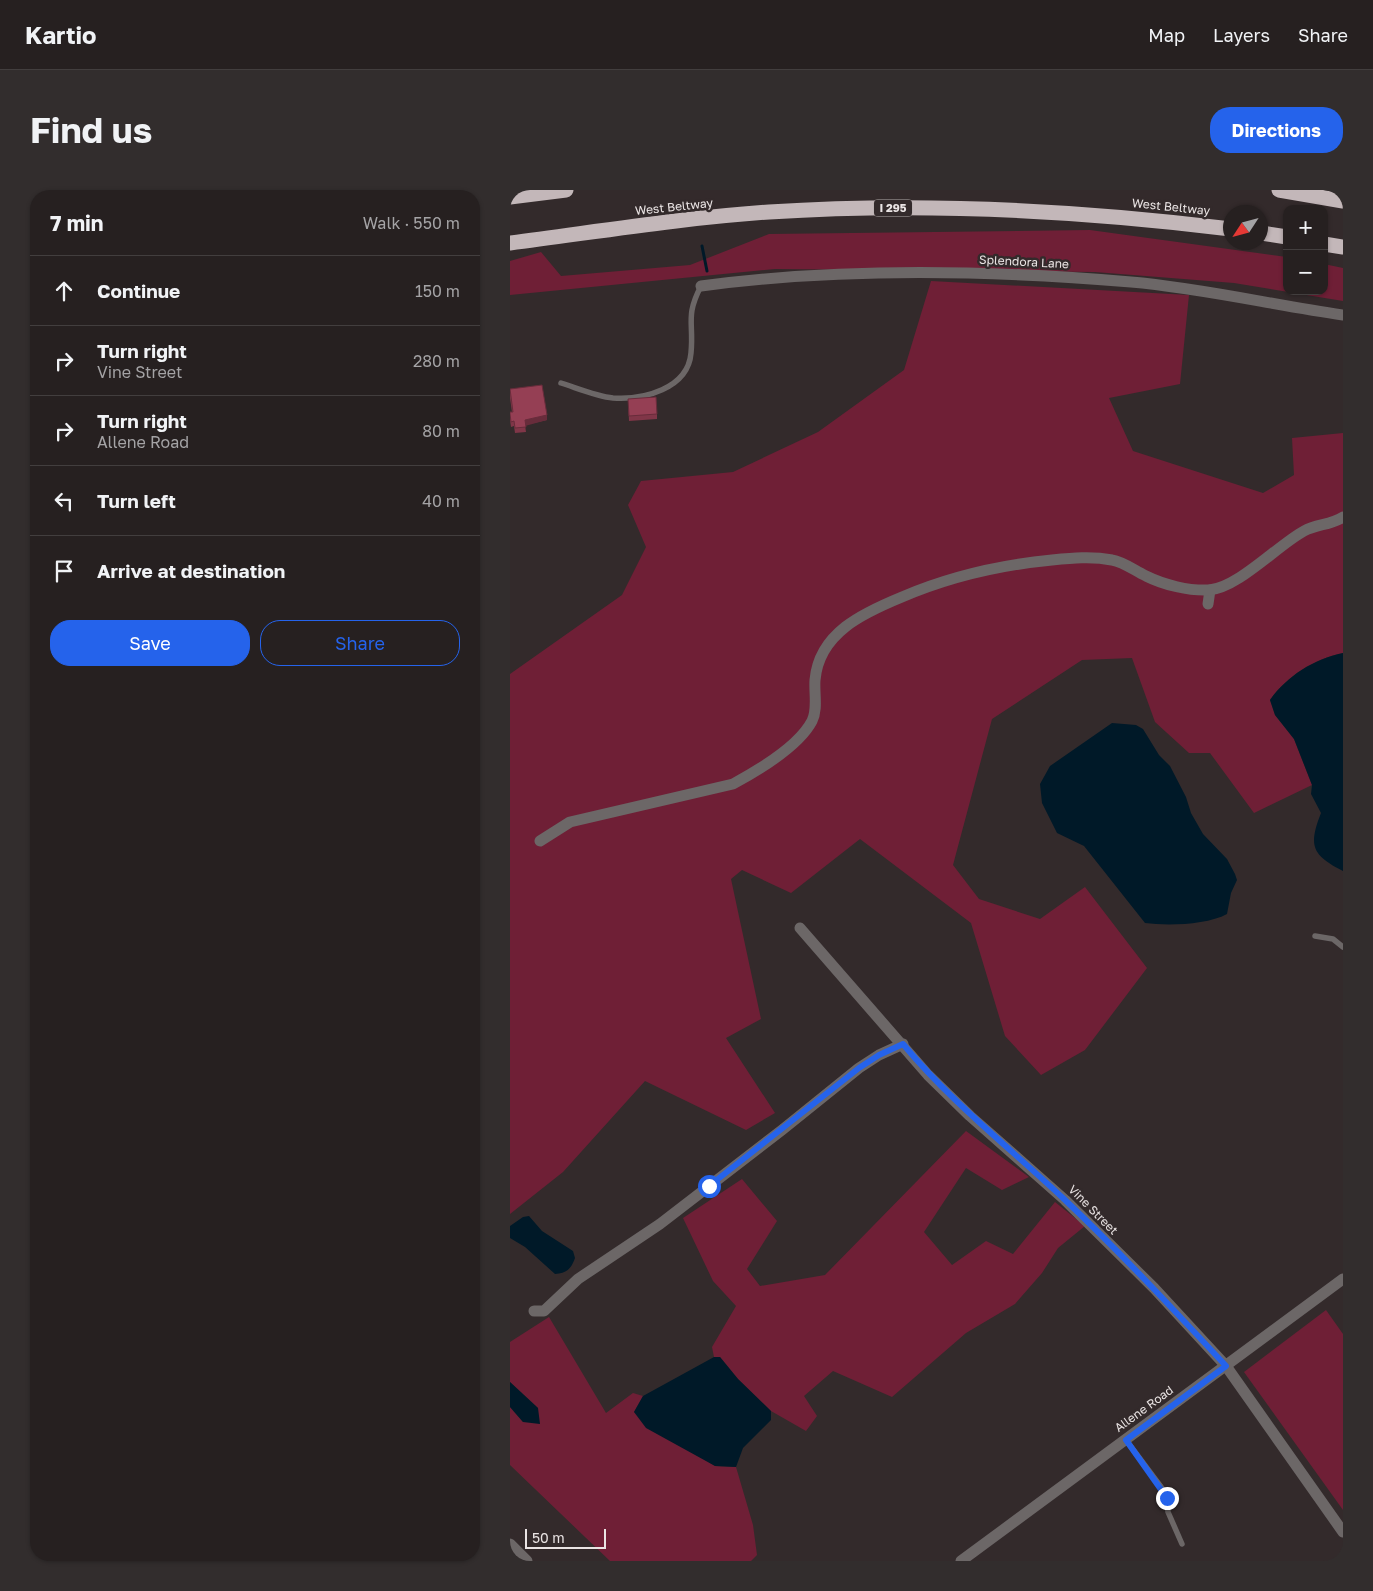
<!DOCTYPE html>
<html lang="en">
<head>
<meta charset="utf-8">
<style>
	body { margin:0; font-family:"Golos Text",sans-serif; background:#322d2d; color:#f1f3f6 }
	.controls { position:absolute; right:15px; top:15px; display:grid; overflow:hidden; border-radius:10px; box-shadow:0 1px 4px #0004 }
	.controls button { width:45px; height:45px; display:grid; place-items:center; padding:0; border:0; border-bottom:1px solid #423e3e; background:#262020; color:#f1f3f6; font:25px sans-serif }
	.compass { position:absolute; left:713px; top:15px; width:45px; height:45px; border-radius:50%; background:#262020; box-shadow:0 1px 4px #0004; rotate:234deg }
	.scale { position:absolute; left:15px; bottom:12px; width:81px; box-sizing:border-box; padding-left:5px; border:2px solid #eae4e4; border-top:0; font-size:14px; line-height:18px; white-space:nowrap; color:#eae4e4; -webkit-text-stroke:4px #332a2b; paint-order:stroke }
	.stop { position:absolute; width:15px; height:15px; margin:-11px; border:4px solid #2563eb; border-radius:50%; background:#fff }
	.stop.end { background:#2563eb; border-color:#fff; box-shadow:0 1px 5px #0008 }
	.list { margin:0; padding:0; list-style:none }
	h2 { display:flex; justify-content:space-between; align-items:center; height:65px; margin:0; padding:0 20px; font-size:21px }
	h2 small { font-size:16px; font-weight:400; color:#a4a3a5 }
	.list li { display:grid; grid-template-columns:32px 1fr auto; gap:15px; align-items:center; box-sizing:border-box; height:70px; padding:0 20px; border-top:1px solid #423e3e }
	.list b { display:block; font-size:19px; white-space:nowrap }
	.list p { margin:0; font-size:16px; white-space:nowrap; color:#a4a3a5 }
	.list em { font-size:16px; font-style:normal; color:#a4a3a5 }
	.actions { display:flex; gap:10px; padding:15px 20px }
	.actions a { flex:1; padding:11px 0; border:1px solid #2563eb; border-radius:20px; text-align:center; font-size:18px; color:#2563eb }
	.actions .main { background:#2563eb; color:#fff }
	.icon { flex:none; width:28px; height:28px; fill:none; stroke:currentColor; stroke-width:2; stroke-linecap:round; stroke-linejoin:round }
	.map { position:relative; flex:none; width:833px; height:1371px; overflow:hidden; border-radius:20px }
	header { display:flex; align-items:center; gap:30px; box-sizing:border-box; height:70px; padding:0 25px; background:#262020; border-bottom:1px solid #423e3e }
	header strong { font-size:24px }
	nav { display:flex; gap:28px; margin-inline-start:auto; font-size:18px }
	.intro { display:flex; align-items:center; justify-content:space-between; box-sizing:border-box; height:120px; padding:0 30px }
	h1 { margin:0; font-size:35px }
	.button { padding:12px 22px; border-radius:20px; background:#2563eb; color:#fff; font-size:18px; font-weight:700 }
	main { display:flex; gap:30px; padding:0 30px }
	aside { flex:1; background:#262020; border-radius:20px; box-shadow:0 1px 4px #0004 }
	.map>svg:first-child { display:block }
	.green { fill:#6f1f36 }
	.water { fill:#001928 }
	.lines { fill:none; stroke-linecap:round; stroke-linejoin:round }
	.stream { stroke:#001928; stroke-width:3 }
	.lane { stroke:#6c6767; stroke-width:5.5 }
	.street { stroke:#6c6767; stroke-width:11 }
	.highway { stroke:#c3b7b9; stroke-width:15 }
	.wall { fill:#803648 }
	.shaded-wall { fill:#682c3b }
	.building { fill:#953f54; stroke:#682c3b }
	.route { stroke:#2563eb; stroke-width:6 }
	.labels { text-anchor:middle; stroke-width:5; stroke-linejoin:round; paint-order:stroke }
	.shield { fill:#332a2b; stroke:#b3acac; stroke-width:1 }
	.shield-label { font-size:11px; font-weight:bold; fill:#eae4e4 }
	.street-label { font-size:12px; fill:#eae4e4; stroke:#332a2b }
</style>
</head>
<body>
<header>
<strong>Kartio</strong>
<nav><a>Map</a><a>Layers</a><a>Share</a></nav>
</header>
<div class="intro"><h1>Find us</h1><a class="button">Directions</a></div>
<main>
<aside>
<h2>7 min<small>Walk · 550 m</small></h2>
<ul class="list">
<li><svg class="icon" aria-label="ahead" viewBox="0 0 24 24"><path d="M12 20V5M6 11l6-6 6 6"/></svg><div><b>Continue</b></div><em>150 m</em></li>
<li><svg class="icon" aria-label="right" viewBox="0 0 24 24"><path d="M7 20v-9h11M14 6l5 5-5 5"/></svg><div><b>Turn right</b><p>Vine Street</p></div><em>280 m</em></li>
<li><svg class="icon" aria-label="right" viewBox="0 0 24 24"><path d="M7 20v-9h11M14 6l5 5-5 5"/></svg><div><b>Turn right</b><p>Allene Road</p></div><em>80 m</em></li>
<li><svg class="icon" aria-label="left" viewBox="0 0 24 24"><path d="M17 20v-9H6M10 6l-5 5 5 5"/></svg><div><b>Turn left</b></div><em>40 m</em></li>
<li><svg class="icon" aria-label="arrive" viewBox="0 0 24 24"><path d="M6 21V4h12l-3 4 3 4H6"/></svg><div><b>Arrive at destination</b></div></li>
</ul>
<div class="actions"><a class="main">Save</a><a>Share</a></div>
</aside>
<div class="map">
<svg width="833" height="1371" viewBox="0 0 833 1371">
	<rect width="100%" height="100%" fill="#332a2b"/>
	<g class="green">
		<polygon points="580,40 777,67 777,101 814,101 814,74 833,78 833,111 724,93 585,82 265,79 0,105 0,71 31,62 51,86 180,75 259,44"/>
		<path d="M 421,91 L 679,105 L 670,194 L 599,208 L 623,261 L 753,303 L 784,285 L 782,248 L 833,243 L 833,463 C 804,469 777,486 760,510 L 765,525 L 784,549 L 802,595 L 744,623 L 700,563 L 679,563 L 645,532 L 622,468 L 572,470 L 482,529 L 443,675 L 469,709 L 530,729 L 575,697 L 637,778 L 575,860 L 531,885 L 495,846 L 461,733 L 350,649 L 281,703 L 232,680 L 221,689 L 251,829 L 216,848 L 265,923 L 236,940 L 135,891 L 53,982 L 0,1024 L 0,484 L 112,405 L 136,357 L 118,315 L 131,291 L 223,282 L 308,242 L 394,180 Z"/>
		<polygon points="456,941 519,987 492,1000 456,978 414,1042 442,1075 476,1051 503,1064 545,1012 575,1036 548,1058 532,1083 505,1114 456,1143 382,1207 323,1181 294,1206 307,1226 296,1241 261,1221 228,1189 210,1167 204,1167 202,1157 226,1116 203,1091 173,1028 232,989 267,1031 237,1079 250,1096 315,1085"/>
		<polygon points="816,1120 833,1144 833,1320 734,1182"/>
		<polygon points="39,1127 96,1223 123,1203 133,1206 124,1222 205,1276 226,1277 243,1335 247,1365 241,1371 100,1371 0,1275 0,1217 13,1232 28,1218 0,1192 0,1152"/>
	</g>
	<g class="water">
		<path d="M 833,463 L 833,681 C 802,665 798,656 811,623 L 801,604 L 802,595 L 784,549 L 765,525 L 760,510 C 777,486 804,469 833,463 Z"/>
		<path d="M 602,533 L 626,535 L 633,539 L 649,565 L 660,576 L 676,607 L 681,623 L 693,644 L 717,669 L 725,684 L 727,690 L 721,703 L 717,724 C 697,735 657,736 635,733 L 574,656 L 547,643 L 532,613 L 530,594 L 540,576 Z"/>
		<path d="M 19,1026 L 32,1041 L 63,1061 L 65,1068 C 61,1079 57,1083 45,1084 L 15,1057 L 0,1048 L 0,1036 L 13,1027 Z"/>
		<polygon points="204,1167 210,1167 228,1189 261,1221 261,1230 233,1258 226,1277 205,1276 136,1238 124,1222 133,1206"/>
		<polygon points="0,1192 28,1218 30,1234 13,1232 0,1217"/>
	</g>
	<g class="lines">
		<polyline class="stream" points="192,56 197,81"/>
		<g class="lane">
			<path d="M 51,193 C 67,198 86,206 103,208 C 133,210 178,199 181,163 C 184,132 175,127 191,96"/>
			<polyline points="805,746 823,749 833,757"/>
			<polyline points="616,1250 654,1301 657,1309 658,1322 672,1354"/>
		</g>
		<g class="street">
			<path d="M 191,96 C 332,77 479,80 621,92 C 692,98 762,115 833,125"/>
			<polyline points="698,414 700,400"/>
			<path d="M 30,651 L 60,632 L 223,594 C 247,581 289,556 302,531 C 308,519 304,504 305,490 C 309,443 353,423 392,407 C 441,386 490,375 542,370 C 562,368 582,366 602,370 C 614,372 625,381 636,386 C 654,395 679,401 699,400 C 728,398 768,355 794,341 C 807,334 821,335 833,327"/>
			<polyline points="290,738 418,885 460,926 555,1010 644,1098 716,1176 833,1342"/>
			<polyline points="24,1121 34,1121 68,1089 150,1034 272,940 349,878 369,865 393,854"/>
			<polyline points="0,1354 17,1371"/>
			<polyline points="451,1371 833,1089"/>
		</g>
		<g class="highway">
			<polyline points="769,0 833,11"/>
			<polyline points="0,7 56,0"/>
			<polyline points="751,43 777,47"/>
			<path d="M 0,53 C 86,42 172,28 259,22 C 414,12 567,20 721,39"/>
			<polyline points="814,54 833,57"/>
		</g>
	</g>
	<g class="wall">
		<polygon points="0,199 37,230 15,235 16,242 5,243 4,236 1,237 0,230 0,222 2,222 0,208"/>
		<polygon points="118,209 147,224 147,229 119,231"/>
	</g>
	<polygon class="shaded-wall" points="37,225 37,230 15,236 15,230"/>
	<g class="building">
		<polygon points="32,195 37,225 15,230 16,237 5,238 4,231 1,232 0,224 0,222 3,222 0,199"/>
		<polygon points="146,207 147,224 119,226 118,209"/>
	</g>
	<g class="lines">
		<path class="route" d="M 199,996 L 349,878 L 369,865 L 393,854 C 441,912 500,958 554,1009 C 611,1063 663,1119 716,1176 L 616,1250 L 657,1308"/>
	</g>
	<g class="labels">
		<rect class="shield" x="364" y="9.5" width="38" height="17" rx="4"/>
		<g class="shield-label">
			<text x="383" y="22">I 295</text>
		</g>
		<g class="street-label">
			<text transform="translate(164 17) rotate(-6)" y="4">West Beltway</text>
			<text transform="translate(661 17) rotate(6)" y="4">West Beltway</text>
			<text transform="translate(514 72) rotate(3)" y="4">Splendora Lane</text>
			<text transform="translate(583 1020) rotate(45)" y="4">Vine Street</text>
			<text transform="translate(634 1219) rotate(-36)" y="4">Allene Road</text>
		</g>
	</g>
</svg>
<div class="controls">
<button>+</button>
<button>−</button>
</div>
<svg class="compass" viewBox="-18 -18 36 36"><path d="M0-13l5 13h-10z" fill="#e53935"/><path d="M0 13l5-13h-10z" fill="#a4a3a5"/></svg>
<div class="scale">50 m</div>
<div class="stop" style="left:199px;top:996px"></div>
<div class="stop end" style="left:657px;top:1308px"></div>
</div>
</main>
</body>
</html>
